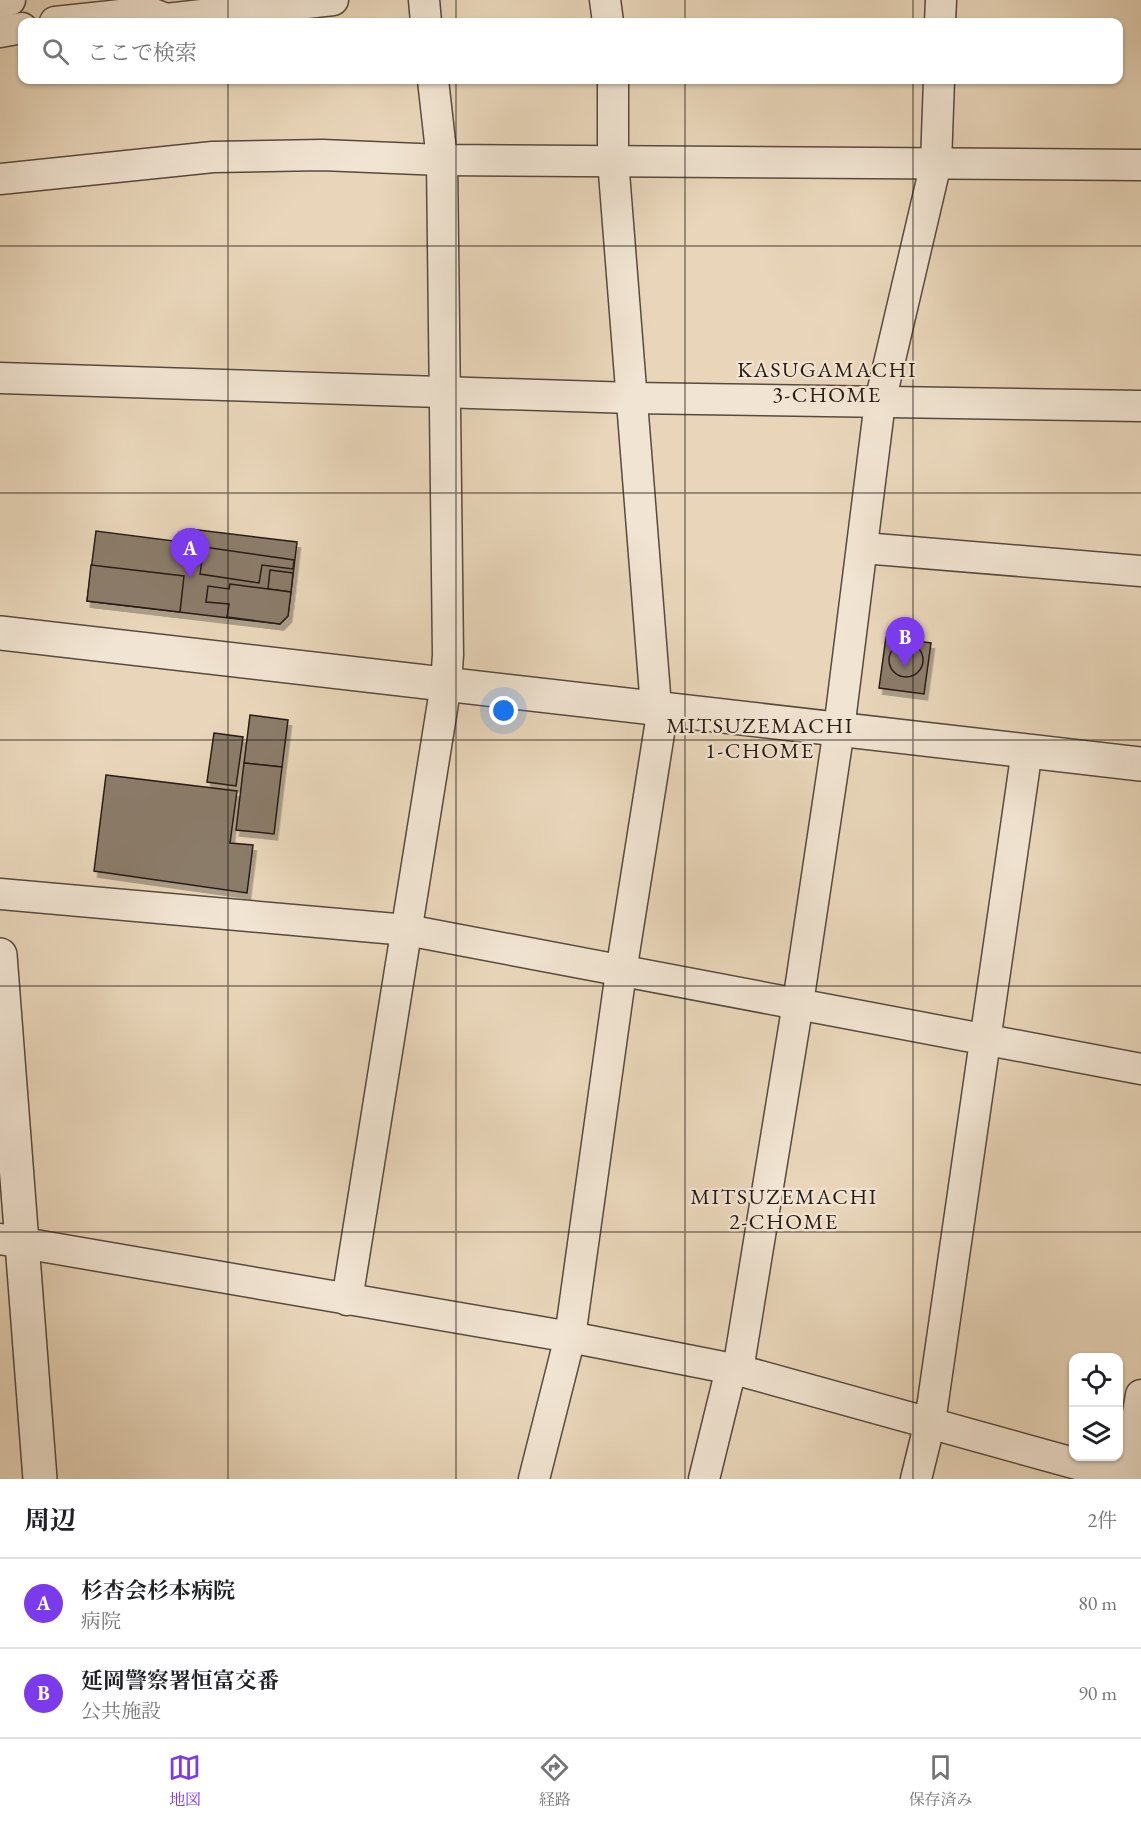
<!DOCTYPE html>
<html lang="ja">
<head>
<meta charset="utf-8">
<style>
	body { margin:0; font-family:"EB Garamond","Noto Serif JP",serif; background:#f2f2f2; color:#202124 }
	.controls { position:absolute; right:18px; bottom:18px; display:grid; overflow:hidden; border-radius:12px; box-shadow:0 2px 4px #0004 }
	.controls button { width:54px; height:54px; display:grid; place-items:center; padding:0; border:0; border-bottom:2px solid #e0e0e0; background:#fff; color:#202124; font:30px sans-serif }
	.you { position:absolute; left:504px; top:711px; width:21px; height:21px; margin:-15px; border:4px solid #fff; border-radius:50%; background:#1a73e8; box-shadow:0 0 0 9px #1a73e833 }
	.badge { display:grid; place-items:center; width:39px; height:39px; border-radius:50%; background:#7c3aed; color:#fff; font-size:20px; font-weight:700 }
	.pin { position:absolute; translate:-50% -50px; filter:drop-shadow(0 2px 3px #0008) }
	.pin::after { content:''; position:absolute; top:32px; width:21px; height:18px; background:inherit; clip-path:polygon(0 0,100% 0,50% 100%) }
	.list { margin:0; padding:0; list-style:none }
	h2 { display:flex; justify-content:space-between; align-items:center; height:78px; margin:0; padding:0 24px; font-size:26px }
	h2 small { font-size:20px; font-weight:400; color:#757577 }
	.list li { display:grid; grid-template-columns:39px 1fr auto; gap:18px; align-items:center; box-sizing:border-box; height:90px; padding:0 24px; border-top:2px solid #e0e0e0 }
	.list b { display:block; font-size:22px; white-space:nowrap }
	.list p { margin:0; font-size:20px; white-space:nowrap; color:#757577 }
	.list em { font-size:20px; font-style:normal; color:#757577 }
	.icon { flex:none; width:33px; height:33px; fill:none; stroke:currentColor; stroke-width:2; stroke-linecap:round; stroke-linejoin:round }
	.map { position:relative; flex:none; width:1141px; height:1479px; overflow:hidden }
	.search { position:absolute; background:#fff; box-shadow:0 2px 4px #0004; left:18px; right:18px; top:18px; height:66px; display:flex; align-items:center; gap:15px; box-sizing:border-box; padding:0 21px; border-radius:12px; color:#757577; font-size:22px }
	.sheet { height:258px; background:#fff }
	nav { display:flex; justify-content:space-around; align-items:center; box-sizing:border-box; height:84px; border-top:2px solid #e0e0e0; background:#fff; font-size:16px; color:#757577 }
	nav a { display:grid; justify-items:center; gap:3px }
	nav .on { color:#7c3aed }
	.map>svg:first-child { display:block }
	.building { fill:#8b7c6b; stroke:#261b15; stroke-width:1.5; filter:url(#shadow) }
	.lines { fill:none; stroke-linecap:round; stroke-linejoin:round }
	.minor-casing { stroke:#574a3e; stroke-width:33 }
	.tertiary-casing { stroke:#574a3e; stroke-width:36 }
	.minor { stroke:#f1e4d2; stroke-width:30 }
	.tertiary { stroke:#f1e4d2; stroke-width:33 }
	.grid { fill:none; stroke:#261b15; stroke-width:1.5; stroke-opacity:0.55 }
	.labels { text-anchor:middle; stroke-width:4.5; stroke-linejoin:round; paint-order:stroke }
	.neighbourhood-label { font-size:22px; letter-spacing:1.5px; fill:#261b15; stroke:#f1e4d2 }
</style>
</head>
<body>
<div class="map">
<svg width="1141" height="1479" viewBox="0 0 1141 1479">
	<defs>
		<filter id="shadow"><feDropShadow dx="3.5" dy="6" stdDeviation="0" flood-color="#0004"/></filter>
	</defs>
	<rect width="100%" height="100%" fill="#e9d6ba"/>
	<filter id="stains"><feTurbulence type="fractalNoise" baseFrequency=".00333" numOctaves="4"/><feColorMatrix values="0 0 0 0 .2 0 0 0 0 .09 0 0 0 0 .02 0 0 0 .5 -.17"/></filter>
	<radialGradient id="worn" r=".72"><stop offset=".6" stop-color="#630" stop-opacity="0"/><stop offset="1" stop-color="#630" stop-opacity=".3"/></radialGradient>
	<g class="building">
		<polygon points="190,529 297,542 288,616 280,624 87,601 96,531 189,543"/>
		<polygon points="204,547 294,560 293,569 262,565 259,583 200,574"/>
		<polygon points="91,565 184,576 180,612 87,601"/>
		<polygon points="270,570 293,573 291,592 268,589"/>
		<polygon points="230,584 291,592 288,616 280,624 227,617 229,604 206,602 208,586 229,589"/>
		<polygon points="886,637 931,643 924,694 879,688"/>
		<circle cx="906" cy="660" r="17"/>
		<polygon points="250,715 288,720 282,767 244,763"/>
		<polygon points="214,733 243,737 236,786 207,782"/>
		<polygon points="244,763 282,767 274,834 236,830"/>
		<polygon points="106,775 237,791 230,843 253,845 247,893 94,871"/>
	</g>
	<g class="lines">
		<defs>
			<g id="minor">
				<polyline points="424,0 426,22"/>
				<polyline points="605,0 608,22"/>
				<polyline points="0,2 10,0"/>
				<polyline points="55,22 148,12 166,19 333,0"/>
				<polyline points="940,22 941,0"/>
				<polyline points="0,32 22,28"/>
				<polyline points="613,80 613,160 656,707"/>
				<polyline points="0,179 213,157 322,155 442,160 1141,165"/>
				<polyline points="0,378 632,398 1141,406"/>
				<polyline points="863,548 1141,571"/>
				<polyline points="0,894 407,930 1141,1069"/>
				<polyline points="0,1239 570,1337 738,1370 1131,1479"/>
				<polyline points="347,1300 446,684 448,655 442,160 433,80"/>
				<polyline points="738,1370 798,1003 839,729 880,402 936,163 939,80"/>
				<polyline points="534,1479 570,1337 621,972 663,708"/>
				<polyline points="704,1479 731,1369"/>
				<polyline points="916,1479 930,1422 1027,750"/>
				<polyline points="1127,1479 1141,1395"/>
			</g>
			<g id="tertiary">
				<polyline points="0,633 1141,764"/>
				<polyline points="0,955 40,1479"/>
			</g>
		</defs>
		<use href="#minor" class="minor-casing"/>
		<use href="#tertiary" class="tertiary-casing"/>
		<use href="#minor" class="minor"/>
		<use href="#tertiary" class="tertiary"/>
	</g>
	<path class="grid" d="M 228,0 L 228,22M 456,0 L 456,22M 685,0 L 685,22M 913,0 L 913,22M 228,80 L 228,1479M 456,80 L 456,1479M 685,80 L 685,1479M 913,80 L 913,1479M 0,246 L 1141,246M 0,493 L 1141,493M 0,740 L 1141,740M 0,986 L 1141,986M 0,1232 L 1141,1232"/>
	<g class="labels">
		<g class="neighbourhood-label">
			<text x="827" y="377">KASUGAMACHI<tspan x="827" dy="25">3-CHOME</tspan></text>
			<text x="760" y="733">MITSUZEMACHI<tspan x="760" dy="25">1-CHOME</tspan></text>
			<text x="784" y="1204">MITSUZEMACHI<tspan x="784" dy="25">2-CHOME</tspan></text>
		</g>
	</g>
	<rect width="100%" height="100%" filter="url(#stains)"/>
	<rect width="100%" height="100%" fill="url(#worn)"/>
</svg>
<div class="controls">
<button><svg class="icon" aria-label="locate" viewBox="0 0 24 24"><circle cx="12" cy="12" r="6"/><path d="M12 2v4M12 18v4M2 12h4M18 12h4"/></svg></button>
<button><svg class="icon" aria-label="layers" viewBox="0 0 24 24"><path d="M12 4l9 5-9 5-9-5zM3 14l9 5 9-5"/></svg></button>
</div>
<div class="you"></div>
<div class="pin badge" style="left:190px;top:578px">A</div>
<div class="pin badge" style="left:905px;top:667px">B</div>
<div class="search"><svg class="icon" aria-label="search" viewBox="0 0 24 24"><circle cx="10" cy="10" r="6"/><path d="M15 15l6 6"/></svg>ここで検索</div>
</div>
<section class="sheet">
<h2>周辺<small>2件</small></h2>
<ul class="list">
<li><span class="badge">A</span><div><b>杉杏会杉本病院</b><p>病院</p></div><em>80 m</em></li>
<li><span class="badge">B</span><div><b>延岡警察署恒富交番</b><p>公共施設</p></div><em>90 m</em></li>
</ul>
</section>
<nav>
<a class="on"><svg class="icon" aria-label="map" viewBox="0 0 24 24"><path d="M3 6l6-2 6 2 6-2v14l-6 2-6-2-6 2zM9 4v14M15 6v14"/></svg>地図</a>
<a><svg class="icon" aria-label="directions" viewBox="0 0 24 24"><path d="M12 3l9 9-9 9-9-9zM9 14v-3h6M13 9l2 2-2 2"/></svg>経路</a>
<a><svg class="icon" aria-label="saved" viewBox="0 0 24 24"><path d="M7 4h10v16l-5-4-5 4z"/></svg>保存済み</a>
</nav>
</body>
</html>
